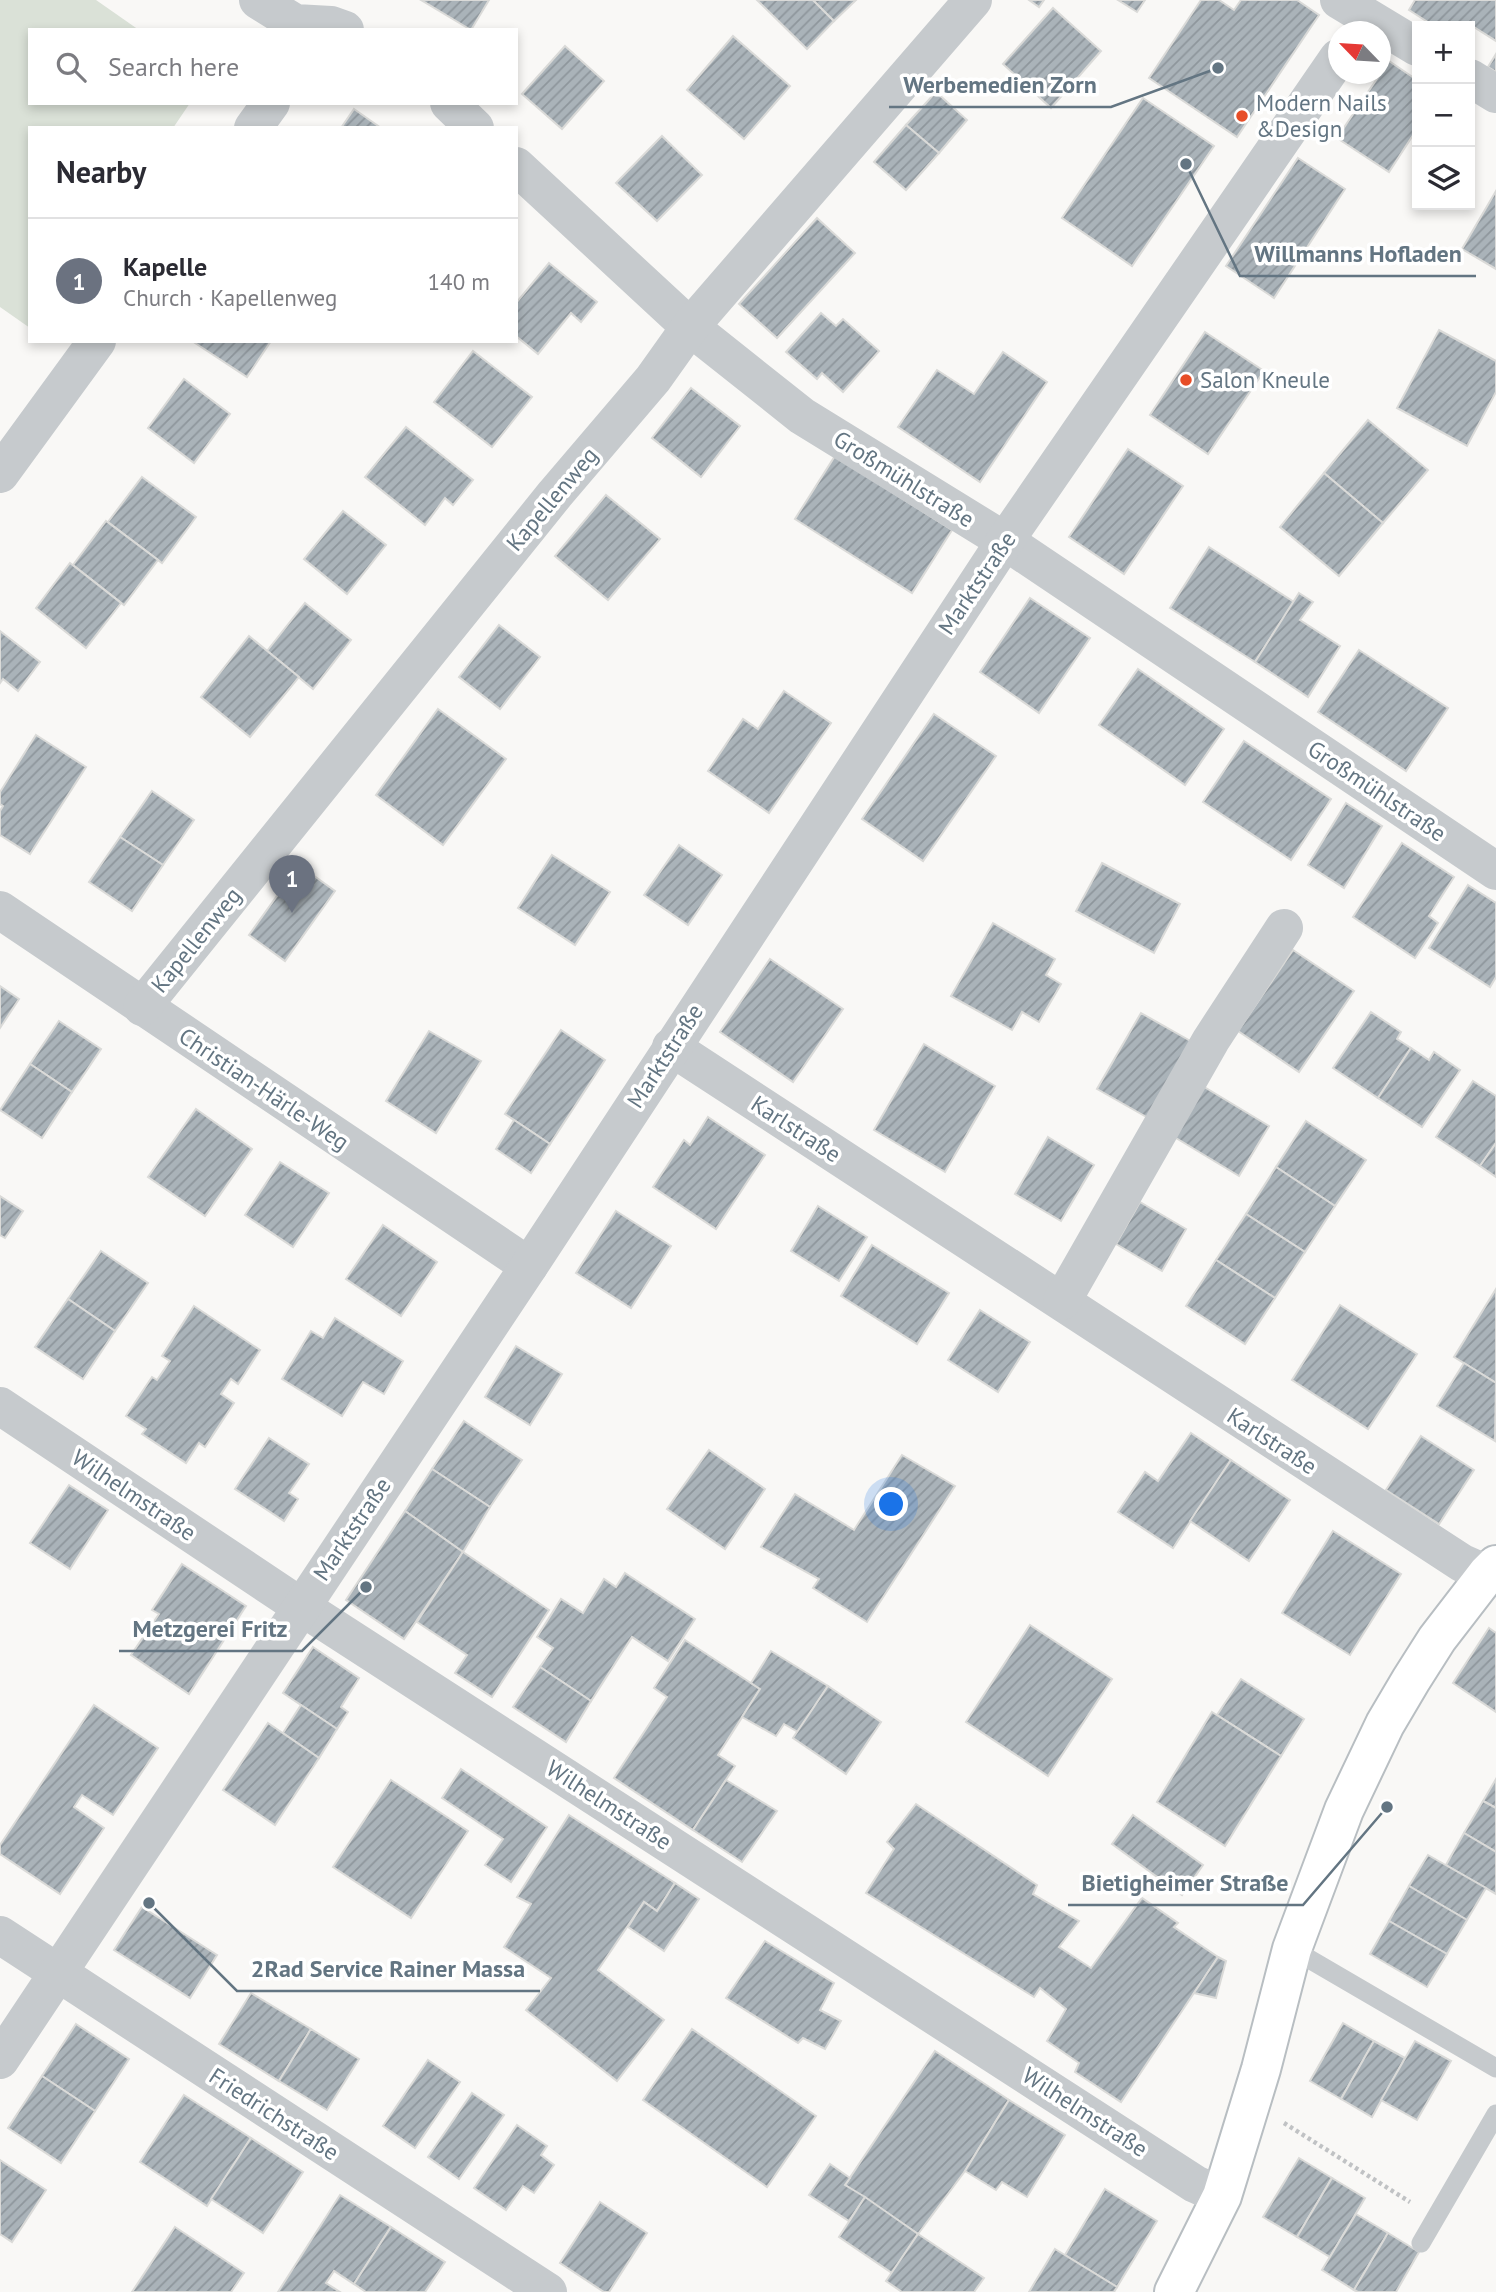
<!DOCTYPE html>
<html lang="en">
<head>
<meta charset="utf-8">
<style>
	body { margin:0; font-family:"PT Sans",sans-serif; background:#f7f7f7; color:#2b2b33 }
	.controls { position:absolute; right:21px; top:21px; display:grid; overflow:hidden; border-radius:0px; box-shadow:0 4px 10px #0003 }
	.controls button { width:63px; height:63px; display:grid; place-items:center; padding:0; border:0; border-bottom:2px solid #e1e1e2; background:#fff; color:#2b2b33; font:35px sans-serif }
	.compass { position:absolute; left:1328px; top:21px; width:63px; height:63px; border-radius:50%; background:#fff; box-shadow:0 4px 10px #0003; rotate:295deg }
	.you { position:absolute; left:892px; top:1505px; width:24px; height:24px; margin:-18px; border:5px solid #fff; border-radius:50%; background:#1a73e8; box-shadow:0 0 0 10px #1a73e833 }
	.badge { display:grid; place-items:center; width:46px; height:46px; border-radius:50%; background:#0f766e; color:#fff; font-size:23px; font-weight:700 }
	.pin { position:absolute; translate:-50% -58px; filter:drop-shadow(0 2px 4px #0008) }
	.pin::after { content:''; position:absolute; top:37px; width:24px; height:21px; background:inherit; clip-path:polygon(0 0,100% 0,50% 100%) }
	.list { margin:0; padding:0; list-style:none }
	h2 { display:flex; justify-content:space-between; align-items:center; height:91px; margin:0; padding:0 28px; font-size:30px }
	h2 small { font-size:23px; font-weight:400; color:#7c7c81 }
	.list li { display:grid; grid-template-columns:46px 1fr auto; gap:21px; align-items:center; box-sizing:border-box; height:126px; padding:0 28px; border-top:2px solid #e1e1e2 }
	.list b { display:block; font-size:26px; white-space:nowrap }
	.list p { margin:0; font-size:23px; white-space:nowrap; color:#7c7c81 }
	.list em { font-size:23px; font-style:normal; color:#7c7c81 }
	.icon { flex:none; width:38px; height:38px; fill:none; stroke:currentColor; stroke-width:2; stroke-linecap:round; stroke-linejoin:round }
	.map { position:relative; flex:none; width:1496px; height:2292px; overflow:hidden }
	.search { position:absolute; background:#fff; box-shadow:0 4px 10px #0003; left:28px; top:28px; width:490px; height:77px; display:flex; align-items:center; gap:18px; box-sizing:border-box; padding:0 24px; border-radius:0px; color:#7c7c81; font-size:26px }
	.panel { position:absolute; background:#fff; box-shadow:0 4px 10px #0003; left:28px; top:126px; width:490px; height:217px; border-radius:0px }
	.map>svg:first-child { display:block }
	.pitch { fill:#dae1d7 }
	.building { fill:url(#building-hatch); stroke:#dadad8; stroke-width:2 }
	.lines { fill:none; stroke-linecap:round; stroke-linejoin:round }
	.secondary-casing { stroke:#b8bec2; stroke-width:42 }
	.path { stroke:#c0c2c4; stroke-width:4.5; stroke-dasharray:3.5 3.5; stroke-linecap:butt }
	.lane { stroke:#c6cacd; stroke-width:19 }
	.street { stroke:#c6cacd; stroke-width:38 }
	.secondary { stroke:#fff; stroke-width:38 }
	.poi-dot { fill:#e74d27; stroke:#fff; stroke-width:2.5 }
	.labels { text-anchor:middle; stroke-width:7; stroke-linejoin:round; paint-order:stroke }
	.poi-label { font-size:23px; fill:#637582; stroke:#fff; text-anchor:start }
	.street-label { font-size:23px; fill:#637582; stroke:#fff }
	.leader { fill:none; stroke:#637582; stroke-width:2.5 }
	.callout-dot { fill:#637582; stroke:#fff; stroke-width:2.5 }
	.callout-label { font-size:24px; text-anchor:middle; font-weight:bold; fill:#637582; stroke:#fff; stroke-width:7; stroke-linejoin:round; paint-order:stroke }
</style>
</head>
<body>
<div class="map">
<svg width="1496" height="2292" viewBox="0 0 1496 2292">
	<defs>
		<pattern id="building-hatch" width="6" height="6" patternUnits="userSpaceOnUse" patternTransform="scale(1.75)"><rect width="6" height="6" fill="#aab3b9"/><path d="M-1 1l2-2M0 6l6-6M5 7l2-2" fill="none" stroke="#8e969c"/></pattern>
	</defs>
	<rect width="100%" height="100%" fill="#f9f8f6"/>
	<polygon class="pitch" points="0,0 96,0 139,30 30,30 30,103 190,103 173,128 30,128 30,328 0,307"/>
	<g class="building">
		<polygon points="421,0 489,0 471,30"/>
		<polygon points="757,0 813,0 834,21 807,49"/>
		<polygon points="813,0 856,0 834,21"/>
		<polygon points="1029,0 1044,0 1039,7"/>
		<polygon points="1118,0 1145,0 1137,12"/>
		<polygon points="1201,0 1219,0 1234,10 1241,0 1297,0 1319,15 1237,137 1149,78"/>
		<polygon points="1415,0 1496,0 1496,41 1469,24 1467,26 1434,26 1409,10"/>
		<polygon points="1053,8 1101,51 1051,108 1003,64"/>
		<polygon points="733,36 790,86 744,139 687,90"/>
		<polygon points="565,46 604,81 562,129 522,94"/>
		<polygon points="1496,54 1496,72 1488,67"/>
		<polygon points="1389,61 1417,80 1417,129 1389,172 1337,138"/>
		<polygon points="936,92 967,120 939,153 906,125"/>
		<polygon points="1143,98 1214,146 1132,266 1062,218"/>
		<polygon points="354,109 381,128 341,128"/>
		<polygon points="906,125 939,153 906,190 874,162"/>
		<polygon points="662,136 702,175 657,221 616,183"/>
		<polygon points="1298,158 1345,189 1274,298 1226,266"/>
		<polygon points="1496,191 1496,269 1462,249"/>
		<polygon points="817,218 855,253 777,338 739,304"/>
		<polygon points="549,263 597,302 581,322 571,313 538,354 516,336 516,303"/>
		<polygon points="821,313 836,326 843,319 879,351 843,392 822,373 817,379 786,352"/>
		<polygon points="1439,330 1496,361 1496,392 1467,446 1397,408"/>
		<polygon points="1205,332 1264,371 1208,454 1150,415"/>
		<polygon points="196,341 271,341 247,377 195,343"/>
		<polygon points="473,351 532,397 492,447 434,402"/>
		<polygon points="1003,352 1047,382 980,482 898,427 937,370 974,394"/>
		<polygon points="184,379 230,414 194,463 148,428"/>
		<polygon points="691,388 740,426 701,477 652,438"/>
		<polygon points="1368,420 1428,470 1383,523 1324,473"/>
		<polygon points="406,427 473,480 453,505 445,498 425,525 365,477"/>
		<polygon points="1128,449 1183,486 1124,574 1069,537"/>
		<polygon points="835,456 952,530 912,593 795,519"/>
		<polygon points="1324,473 1383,523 1339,576 1280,527"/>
		<polygon points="142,477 196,517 162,563 108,522"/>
		<polygon points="606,495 660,539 608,600 555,556"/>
		<polygon points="343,511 386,545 347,594 304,559"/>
		<polygon points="106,521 158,560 124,605 73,565"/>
		<polygon points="1209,547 1294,602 1255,662 1170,608"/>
		<polygon points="70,563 121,603 86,648 36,608"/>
		<polygon points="1299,593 1313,602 1300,620 1340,646 1308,697 1255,662"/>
		<polygon points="1030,598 1090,638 1039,713 980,672"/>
		<polygon points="305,603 351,640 313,689 267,651"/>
		<polygon points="499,625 540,657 500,709 459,677"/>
		<polygon points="0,631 40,662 18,691 3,679 0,683"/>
		<polygon points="249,636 299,677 250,737 201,697"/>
		<polygon points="1359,650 1448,708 1406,771 1318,712"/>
		<polygon points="1138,669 1224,729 1185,785 1099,725"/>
		<polygon points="784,691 831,723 769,813 708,771 743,719 758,729"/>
		<polygon points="438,709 506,759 443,845 376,795"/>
		<polygon points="934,714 996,756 923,861 862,819"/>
		<polygon points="36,735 86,767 30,854 0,835 0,811 3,806 0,804 0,792"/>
		<polygon points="1244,741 1331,799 1291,860 1203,802"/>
		<polygon points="152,791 194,820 163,865 120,837"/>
		<polygon points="1346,803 1382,826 1344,888 1308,865"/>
		<polygon points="120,837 163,865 132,911 89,882"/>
		<polygon points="1402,843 1454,877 1429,916 1438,923 1415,958 1353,917"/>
		<polygon points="679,845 722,875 688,925 644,895"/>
		<polygon points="552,855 610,892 575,945 518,908"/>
		<polygon points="1102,863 1180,904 1154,953 1076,911"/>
		<polygon points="299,865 335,891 285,961 249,935"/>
		<polygon points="1468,885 1496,903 1496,977 1490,987 1429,948"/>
		<polygon points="993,923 1055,959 1046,975 1061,984 1039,1022 1022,1012 1012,1030 951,996"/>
		<polygon points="1293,950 1354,991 1299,1072 1238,1031"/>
		<polygon points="770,959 843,1009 793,1082 720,1032"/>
		<polygon points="0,986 19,999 0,1028"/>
		<polygon points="1371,1012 1401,1032 1397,1039 1411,1048 1378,1098 1333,1068"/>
		<polygon points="1141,1013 1194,1043 1150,1119 1097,1089"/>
		<polygon points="59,1021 101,1049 72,1092 30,1064"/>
		<polygon points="561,1030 605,1060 550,1144 505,1114"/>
		<polygon points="429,1031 481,1061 436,1133 386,1101"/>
		<polygon points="924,1044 995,1086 945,1172 874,1130"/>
		<polygon points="1411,1048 1429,1060 1434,1052 1460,1070 1422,1127 1378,1098"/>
		<polygon points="30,1064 72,1092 42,1138 0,1110"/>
		<polygon points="1473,1081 1496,1096 1496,1143 1480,1166 1436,1137"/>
		<polygon points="1196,1082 1269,1126 1239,1176 1166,1132"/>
		<polygon points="196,1109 252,1149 205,1216 148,1177"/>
		<polygon points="708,1117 765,1155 716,1229 653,1187 684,1140 690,1145"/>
		<polygon points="514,1120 550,1144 531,1173 496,1149"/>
		<polygon points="1306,1121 1366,1160 1335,1206 1276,1167"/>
		<polygon points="1048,1137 1094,1165 1061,1221 1015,1194"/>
		<polygon points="1496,1143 1496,1177 1480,1166"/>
		<polygon points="280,1162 329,1193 293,1247 245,1215"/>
		<polygon points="1276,1167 1335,1206 1305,1252 1246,1214"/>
		<polygon points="0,1196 23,1211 5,1238 0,1235"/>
		<polygon points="1140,1202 1186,1229 1162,1271 1116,1244"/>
		<polygon points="818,1206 867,1237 839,1281 791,1251"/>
		<polygon points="616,1211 671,1246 631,1308 576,1273"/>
		<polygon points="1246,1214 1305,1252 1275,1298 1216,1260"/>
		<polygon points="383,1225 437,1262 401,1316 346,1279"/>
		<polygon points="872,1245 949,1293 917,1344 841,1296"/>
		<polygon points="101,1251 148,1283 115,1331 68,1299"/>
		<polygon points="1216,1260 1275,1298 1245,1344 1186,1306"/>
		<polygon points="1496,1289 1496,1383 1454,1357"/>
		<polygon points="68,1299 115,1331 83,1379 35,1347"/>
		<polygon points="1340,1305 1417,1354 1368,1429 1292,1380"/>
		<polygon points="194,1306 260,1350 238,1384 231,1379 221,1394 234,1403 205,1447 199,1443 186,1463 142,1434 146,1429 126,1416 152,1377 157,1380 170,1361 162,1356"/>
		<polygon points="980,1310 1030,1342 998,1392 948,1360"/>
		<polygon points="335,1318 403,1361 384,1394 363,1382 342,1416 282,1379 311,1331 323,1338"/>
		<polygon points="516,1346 562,1374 530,1425 485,1397"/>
		<polygon points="1464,1363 1496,1383 1495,1441 1437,1406"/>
		<polygon points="464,1421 522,1460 490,1507 432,1469"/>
		<polygon points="1191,1433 1231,1460 1173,1548 1118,1512 1145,1472 1158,1481"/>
		<polygon points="1421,1436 1474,1470 1439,1524 1386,1490"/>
		<polygon points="269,1438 309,1464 289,1493 298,1499 284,1521 235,1489"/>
		<polygon points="709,1450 765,1489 725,1549 667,1509"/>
		<polygon points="902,1455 955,1486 867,1622 813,1588 819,1579 761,1547 795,1494 854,1530"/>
		<polygon points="1231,1460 1290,1500 1249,1561 1190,1521"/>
		<polygon points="432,1469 490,1507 463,1552 405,1511"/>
		<polygon points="69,1485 108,1510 70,1569 30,1543"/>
		<polygon points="405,1511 463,1552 404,1639 346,1600"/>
		<polygon points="1333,1531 1401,1574 1350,1655 1282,1613"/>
		<polygon points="463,1552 549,1610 492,1697 455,1673 467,1655 417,1622"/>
		<polygon points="182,1564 246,1606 189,1694 131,1655 159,1614 152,1610"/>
		<polygon points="625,1573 695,1619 668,1661 632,1637 591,1701 540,1667 553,1648 537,1637 561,1599 583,1613 604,1579 616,1587"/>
		<polygon points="1030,1625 1112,1679 1048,1776 966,1722"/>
		<polygon points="1489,1628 1496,1633 1496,1712 1453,1683"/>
		<polygon points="685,1640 760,1689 718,1755 735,1766 693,1830 614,1778 667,1697 654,1688"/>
		<polygon points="313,1647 359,1678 341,1707 348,1712 337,1729 283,1693"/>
		<polygon points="771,1651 828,1686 798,1732 784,1724 776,1736 742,1717 760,1689 751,1683"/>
		<polygon points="540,1667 591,1701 566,1742 513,1707"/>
		<polygon points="1241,1679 1304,1719 1281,1756 1217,1715"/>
		<polygon points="828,1686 881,1722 846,1774 793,1738"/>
		<polygon points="94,1705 158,1748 113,1815 82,1795 74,1807 104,1828 60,1894 0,1854 0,1845"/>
		<polygon points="301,1705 337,1729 319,1758 283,1733"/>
		<polygon points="1212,1712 1281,1756 1225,1846 1157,1802"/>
		<polygon points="268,1723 319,1758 275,1825 223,1790"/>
		<polygon points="461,1769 547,1827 511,1882 485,1865 503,1839 442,1798"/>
		<polygon points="1496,1779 1496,1808 1483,1801"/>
		<polygon points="391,1780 468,1831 411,1918 333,1867"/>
		<polygon points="726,1780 777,1811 742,1862 693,1830"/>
		<polygon points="1483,1801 1496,1808 1496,1852 1464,1833"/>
		<polygon points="916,1804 1037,1885 1033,1894 1079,1921 1059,1947 1091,1968 1142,1898 1178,1923 1174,1927 1218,1957 1121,2102 1075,2072 1079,2063 1047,2041 1066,2009 1040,1988 1034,1997 866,1893 894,1849 887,1842"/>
		<polygon points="569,1815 675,1883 657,1911 644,1902 598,1970 664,2020 617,2081 526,2010 551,1978 504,1947 531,1904 517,1897"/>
		<polygon points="1133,1815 1203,1865 1182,1895 1112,1844"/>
		<polygon points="1464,1833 1496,1852 1496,1894 1446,1865"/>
		<polygon points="1428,1855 1486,1888 1467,1920 1409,1886"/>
		<polygon points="675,1883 699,1899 664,1951 628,1927 644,1902 657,1911"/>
		<polygon points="1409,1886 1467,1920 1447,1954 1389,1921"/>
		<polygon points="142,1907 217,1955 190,1998 114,1950"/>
		<polygon points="1389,1921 1447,1954 1427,1987 1370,1954"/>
		<polygon points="765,1941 834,1983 820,2010 841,2021 825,2049 803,2038 798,2043 726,1998"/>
		<polygon points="1218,1957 1226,1961 1216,1998 1194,1993"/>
		<polygon points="251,1993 311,2029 279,2081 219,2044"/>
		<polygon points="1343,2023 1374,2041 1341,2099 1310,2081"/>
		<polygon points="76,2024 129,2059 95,2111 42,2076"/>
		<polygon points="311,2029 359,2059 327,2110 279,2081"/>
		<polygon points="692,2029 816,2116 767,2187 643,2100"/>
		<polygon points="1374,2041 1405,2058 1372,2117 1341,2099"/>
		<polygon points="1415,2041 1451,2061 1417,2120 1381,2100"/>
		<polygon points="935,2051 1009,2100 965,2171 918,2234 845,2185"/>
		<polygon points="428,2060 460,2082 415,2148 383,2126"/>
		<polygon points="42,2076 95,2111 61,2163 8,2128"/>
		<polygon points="472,2093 504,2115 459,2179 428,2157"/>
		<polygon points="184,2095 251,2138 207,2206 140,2162"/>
		<polygon points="1009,2100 1065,2135 1027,2197 1002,2182 996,2190 965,2171"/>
		<polygon points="517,2125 547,2146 541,2155 554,2165 534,2193 523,2186 506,2210 474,2188"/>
		<polygon points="251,2138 303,2172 263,2233 211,2199"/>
		<polygon points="1299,2158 1332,2178 1297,2237 1263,2217"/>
		<polygon points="0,2160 46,2190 12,2242 0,2234"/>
		<polygon points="830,2164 850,2178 845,2185 865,2197 849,2221 809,2195"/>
		<polygon points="1332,2178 1365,2198 1330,2257 1297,2237"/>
		<polygon points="1105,2189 1157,2221 1117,2287 1065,2255"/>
		<polygon points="340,2195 391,2227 354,2284 334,2271 326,2283 340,2292 278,2292"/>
		<polygon points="865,2197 918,2234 892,2273 839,2237"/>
		<polygon points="600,2202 647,2233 609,2292 604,2292 560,2263"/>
		<polygon points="1356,2214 1388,2233 1354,2290 1322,2270"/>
		<polygon points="175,2227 244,2273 231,2292 132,2292"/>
		<polygon points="391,2227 445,2262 425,2292 366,2292 354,2284"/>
		<polygon points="1388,2233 1419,2252 1396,2292 1358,2292 1354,2290"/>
		<polygon points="918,2234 984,2278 974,2292 902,2292 886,2281"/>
		<polygon points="1055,2249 1117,2287 1114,2292 1029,2292"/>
	</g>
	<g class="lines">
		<defs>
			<polyline id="secondary" points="1174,2292 1222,2196 1261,2069 1292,1949 1344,1810 1385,1724 1411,1680 1437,1639 1487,1574 1496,1565"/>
		</defs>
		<use href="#secondary" class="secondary-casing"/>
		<polyline class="path" points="1284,2123 1410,2202"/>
		<g class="lane">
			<polyline points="1292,1949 1496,2068"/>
			<polyline points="1421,2243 1496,2114"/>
		</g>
		<g class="street">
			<polyline points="258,0 295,23 331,25 345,30"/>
			<polyline points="1339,0 1417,47"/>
			<polyline points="1470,78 1496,94"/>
			<polyline points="449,103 475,128"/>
			<polyline points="253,128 271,103"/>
			<polyline points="516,166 690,327 802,416 1005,541 1496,871"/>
			<polyline points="0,474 97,341"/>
			<polyline points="0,910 529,1266"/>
			<polyline points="142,1007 555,494 653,379 690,327 973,0"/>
			<polyline points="671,1047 1462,1563 1487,1574"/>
			<polyline points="1062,1301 1211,1040 1284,928"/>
			<polyline points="0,1406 300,1606 1195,2184 1222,2196"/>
			<polyline points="0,1935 548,2292"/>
			<polyline points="0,2060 529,1266 1005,541 1338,58"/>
		</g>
		<use href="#secondary" class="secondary"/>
	</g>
	<g class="poi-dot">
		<circle cx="1242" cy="116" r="7"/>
		<circle cx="1186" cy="380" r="7"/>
	</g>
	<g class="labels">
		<g class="poi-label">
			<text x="1256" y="111">Modern Nails<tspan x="1256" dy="26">&amp;Design</tspan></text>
			<text x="1200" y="388">Salon Kneule</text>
		</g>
		<g class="street-label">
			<text transform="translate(904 479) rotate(32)" y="8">Großmühlstraße</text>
			<text transform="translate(552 499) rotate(-50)" y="8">Kapellenweg</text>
			<text transform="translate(977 583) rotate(-56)" y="8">Marktstraße</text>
			<text transform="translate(1377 791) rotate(34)" y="8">Großmühlstraße</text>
			<text transform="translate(196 940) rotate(-51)" y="8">Kapellenweg</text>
			<text transform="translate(665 1056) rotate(-57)" y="8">Marktstraße</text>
			<text transform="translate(264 1089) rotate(34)" y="8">Christian-Härle-Weg</text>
			<text transform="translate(796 1129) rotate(33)" y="8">Karlstraße</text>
			<text transform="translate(1272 1441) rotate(33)" y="8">Karlstraße</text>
			<text transform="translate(134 1495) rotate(34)" y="8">Wilhelmstraße</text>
			<text transform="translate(352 1529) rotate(-56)" y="8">Marktstraße</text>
			<text transform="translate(609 1805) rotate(33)" y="8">Wilhelmstraße</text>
			<text transform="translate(1085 2112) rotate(33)" y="8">Wilhelmstraße</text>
			<text transform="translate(274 2114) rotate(33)" y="8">Friedrichstraße</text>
		</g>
	</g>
	<path class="leader" d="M1218 68L1111 107H889M1186 164L1240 276H1476M366 1587L302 1651H119M1387 1807L1303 1905H1068M149 1903L237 1991H540"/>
	<g class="callout-dot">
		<circle cx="1218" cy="68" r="7"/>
		<circle cx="1186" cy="164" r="7"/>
		<circle cx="366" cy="1587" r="7"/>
		<circle cx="1387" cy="1807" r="7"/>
		<circle cx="149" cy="1903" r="7"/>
	</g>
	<g class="callout-label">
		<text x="1000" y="93">Werbemedien Zorn</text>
		<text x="1358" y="262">Willmanns Hofladen</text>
		<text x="210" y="1637">Metzgerei Fritz</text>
		<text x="1185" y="1891">Bietigheimer Straße</text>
		<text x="388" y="1977">2Rad Service Rainer Massa</text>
	</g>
</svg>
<div class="controls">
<button>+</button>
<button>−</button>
<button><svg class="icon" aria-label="layers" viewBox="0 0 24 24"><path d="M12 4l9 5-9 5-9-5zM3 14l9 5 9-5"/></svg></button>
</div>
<svg class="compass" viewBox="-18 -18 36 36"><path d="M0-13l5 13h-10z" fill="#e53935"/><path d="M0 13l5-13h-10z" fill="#7c7c81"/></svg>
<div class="you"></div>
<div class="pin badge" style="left:292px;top:913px;background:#6b7280">1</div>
<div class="search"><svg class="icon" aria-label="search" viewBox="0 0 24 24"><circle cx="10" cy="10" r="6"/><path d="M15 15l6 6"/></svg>Search here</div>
<section class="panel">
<h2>Nearby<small></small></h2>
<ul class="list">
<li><span class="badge" style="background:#6b7280">1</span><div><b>Kapelle</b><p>Church · Kapellenweg</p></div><em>140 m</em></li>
</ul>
</section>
</div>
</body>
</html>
